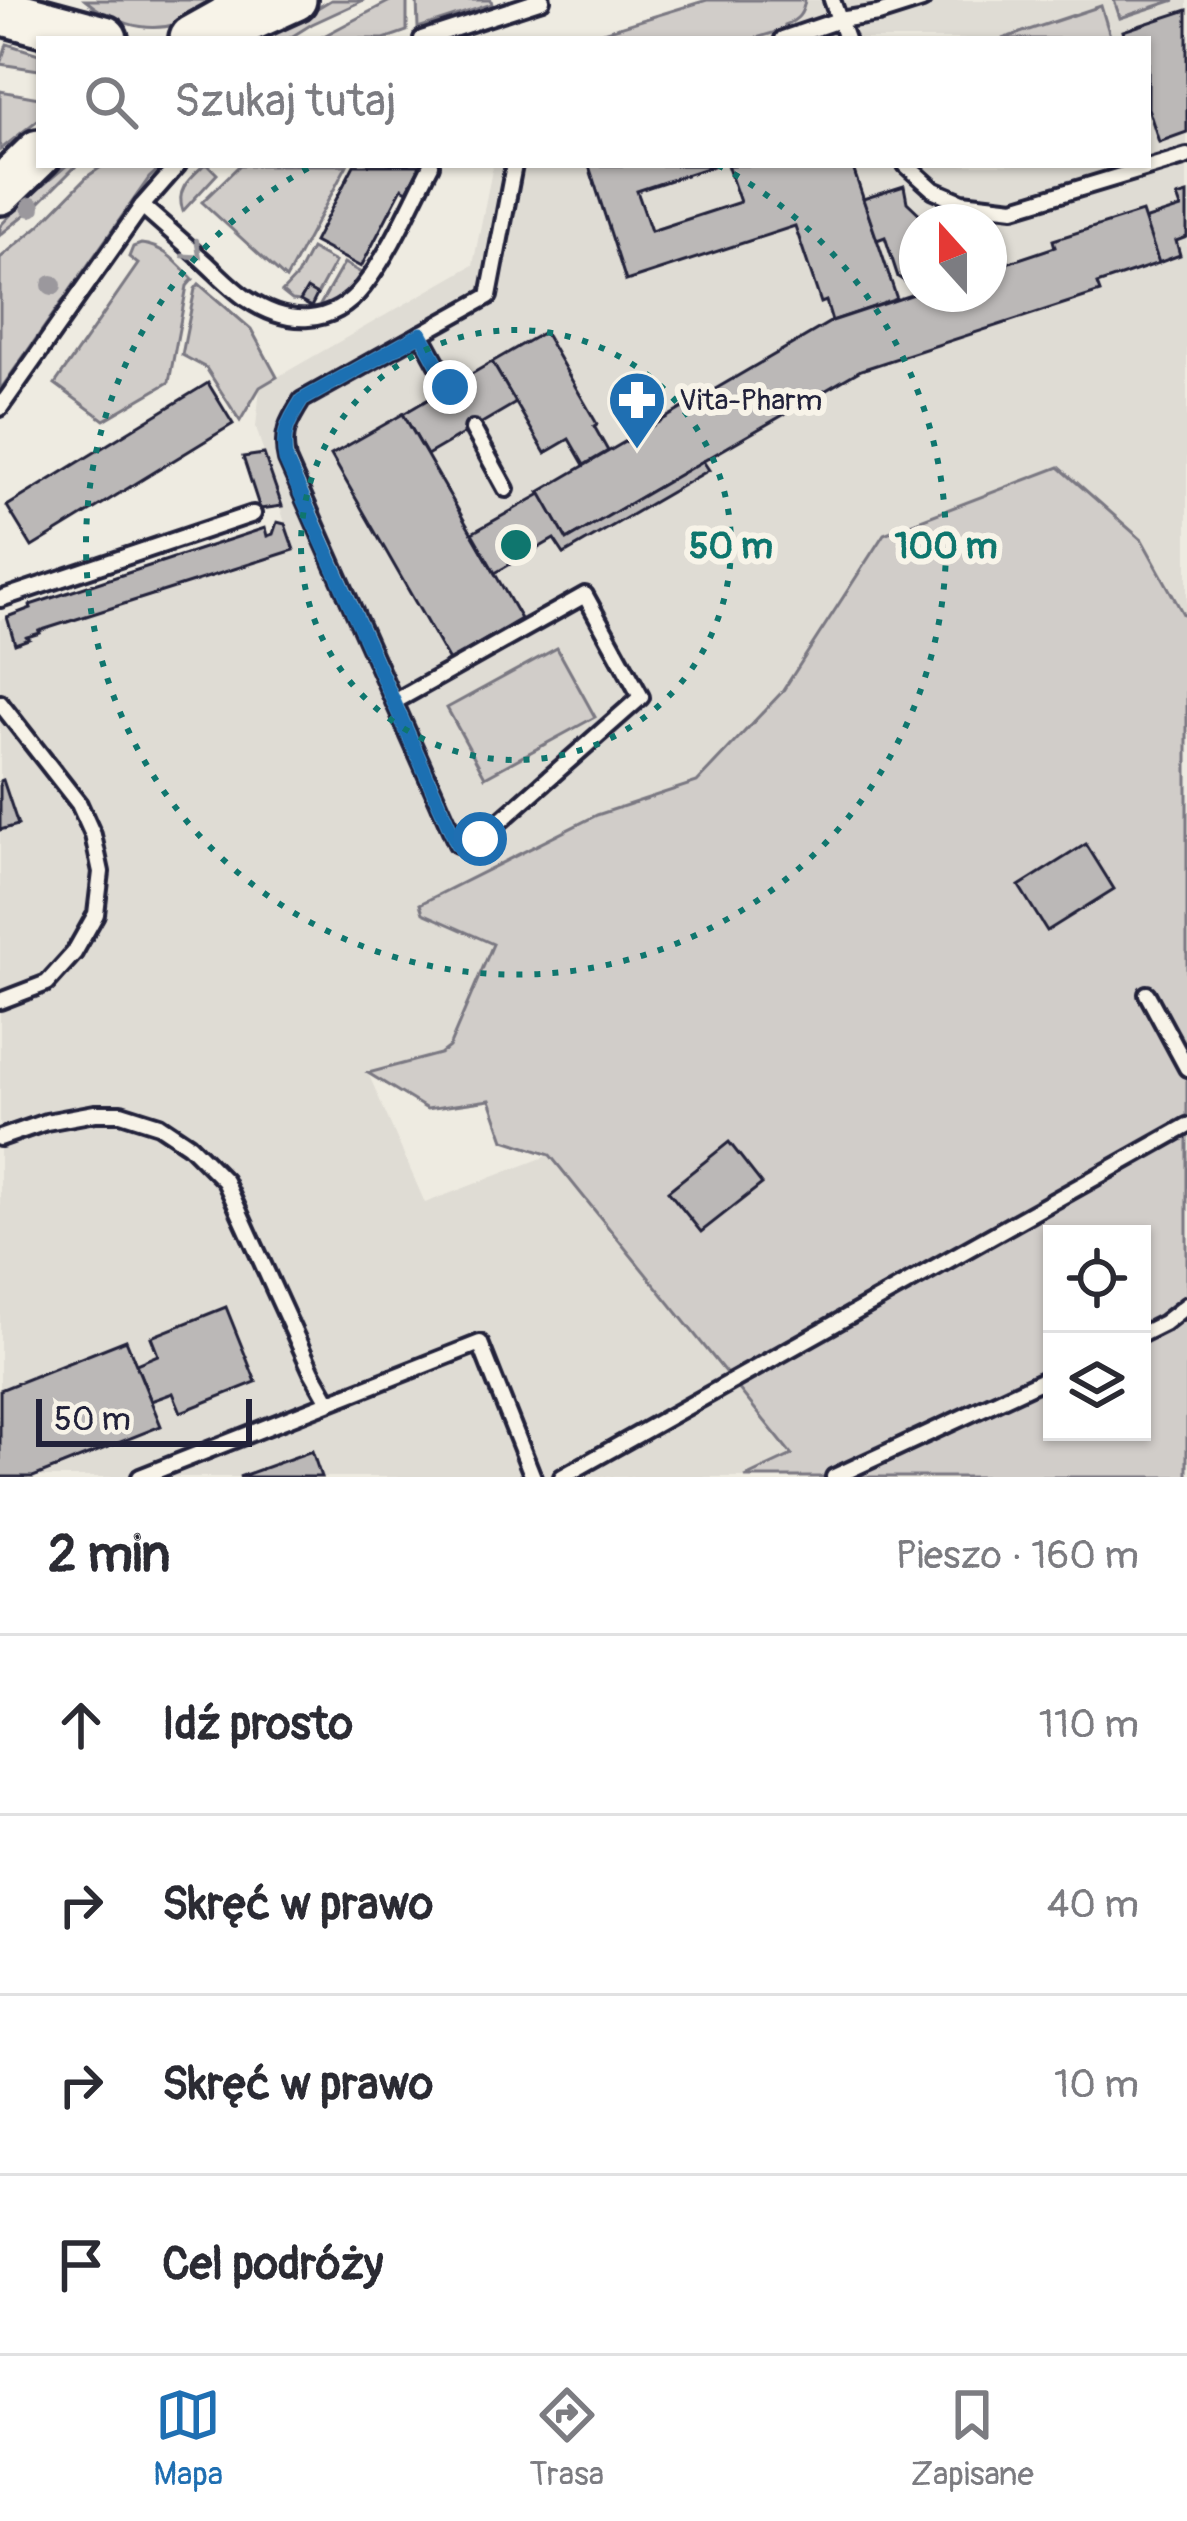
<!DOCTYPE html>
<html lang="pl">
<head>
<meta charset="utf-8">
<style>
	body { margin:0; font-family:Pangolin,sans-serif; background:#f7f7f7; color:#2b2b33 }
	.controls { position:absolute; right:36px; bottom:36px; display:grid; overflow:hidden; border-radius:0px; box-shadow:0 3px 9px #0004 }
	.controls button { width:108px; height:108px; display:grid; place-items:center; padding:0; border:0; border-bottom:3px solid #e1e1e2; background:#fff; color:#2b2b33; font:60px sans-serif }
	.compass { position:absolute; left:899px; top:204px; width:108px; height:108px; border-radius:50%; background:#fff; box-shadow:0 3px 9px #0004; rotate:339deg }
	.scale { position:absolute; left:36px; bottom:30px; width:216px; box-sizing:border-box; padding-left:12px; border:6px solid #22223b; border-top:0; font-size:33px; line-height:42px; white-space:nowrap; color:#22223b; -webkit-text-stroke:9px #f7f3e8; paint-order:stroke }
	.stop { position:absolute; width:36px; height:36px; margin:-27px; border:9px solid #1f6fb2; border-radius:50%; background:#fff }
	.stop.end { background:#1f6fb2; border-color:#fff; box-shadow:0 3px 12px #0008 }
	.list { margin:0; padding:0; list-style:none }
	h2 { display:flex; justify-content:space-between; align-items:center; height:156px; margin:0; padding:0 48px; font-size:51px }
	h2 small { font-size:39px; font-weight:400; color:#7c7c81 }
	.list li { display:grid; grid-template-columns:78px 1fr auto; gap:36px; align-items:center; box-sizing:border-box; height:180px; padding:0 48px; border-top:3px solid #e1e1e2 }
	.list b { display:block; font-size:45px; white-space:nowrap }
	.list em { font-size:39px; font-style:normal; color:#7c7c81 }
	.icon { flex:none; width:66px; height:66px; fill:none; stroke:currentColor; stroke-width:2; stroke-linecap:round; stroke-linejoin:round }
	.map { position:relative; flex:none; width:1187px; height:1477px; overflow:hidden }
	.search { position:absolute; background:#fff; box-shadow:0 3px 9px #0004; left:36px; right:36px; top:36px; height:132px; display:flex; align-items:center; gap:30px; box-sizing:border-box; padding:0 42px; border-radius:0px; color:#7c7c81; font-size:45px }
	.sheet { height:876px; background:#fff }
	nav { display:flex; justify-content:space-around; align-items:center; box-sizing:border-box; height:168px; border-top:3px solid #e1e1e2; background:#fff; font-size:33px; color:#7c7c81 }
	nav a { display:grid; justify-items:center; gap:6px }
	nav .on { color:#1f6fb2 }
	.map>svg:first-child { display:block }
	.built { fill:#dfdcd4; fill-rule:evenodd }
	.green { fill:#d1cdc9; stroke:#7a7882; stroke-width:3; fill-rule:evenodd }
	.building { fill:#bbb8b7; stroke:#22223b; stroke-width:3 }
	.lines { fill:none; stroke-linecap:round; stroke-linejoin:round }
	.service-casing { stroke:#22223b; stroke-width:22 }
	.secondary-casing { stroke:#22223b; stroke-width:48 }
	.primary-casing { stroke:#22223b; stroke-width:54 }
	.service { stroke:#f7f3e8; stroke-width:14 }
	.secondary { stroke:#f7f3e8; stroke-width:39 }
	.primary { stroke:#f7f3e8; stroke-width:45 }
	.tree { fill:#9b989d }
	.oneway { stroke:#97959a }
	.route { stroke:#1f6fb2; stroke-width:15 }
	.ring { fill:none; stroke:#0f766e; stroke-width:6; stroke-dasharray:6 12 }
	.labels { text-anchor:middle; stroke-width:12; stroke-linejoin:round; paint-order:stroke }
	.poi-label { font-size:30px; fill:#22223b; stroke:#f7f3e8; text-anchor:start }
	.centre { fill:#0f766e; stroke:#f7f3e8; stroke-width:6 }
	.ring-label { font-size:36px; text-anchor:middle; font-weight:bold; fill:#0f766e; stroke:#f7f3e8; stroke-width:12; stroke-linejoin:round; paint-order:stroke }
</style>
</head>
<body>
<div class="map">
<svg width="1187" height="1477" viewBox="0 0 1187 1477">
	<rect width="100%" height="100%" fill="#eeebe1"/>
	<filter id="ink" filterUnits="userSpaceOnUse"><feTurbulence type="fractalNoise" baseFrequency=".00833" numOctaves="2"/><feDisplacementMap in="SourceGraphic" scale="24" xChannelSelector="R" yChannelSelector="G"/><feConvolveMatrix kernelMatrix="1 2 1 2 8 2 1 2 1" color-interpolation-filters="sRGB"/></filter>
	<g filter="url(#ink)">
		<path class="built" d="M 707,0 L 1187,0 L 1187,615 L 884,534 L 782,692 L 697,782 L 597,816 L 423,913 L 493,943 L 449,1047 L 441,1054 L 368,1073 L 425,1203 L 550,1155 L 792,1455 L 745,1477 L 0,1477 L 0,620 L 7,617 L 16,643 L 28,640 L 39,631 L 293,550 L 256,427 L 260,387 L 473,265 L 493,165 L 1148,165 L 1148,39 L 580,39 ZM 917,222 L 989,222 L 989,294 L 917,294 Z"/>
		<g class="green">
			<path d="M 85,0 L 220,0 C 206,8 191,19 177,24 C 144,34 110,21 85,0 Z"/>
			<polygon points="331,0 364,0 312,24 288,39 265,39"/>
			<polygon points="392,0 407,0 407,31 384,39 318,39"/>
			<polygon points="417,0 491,0 492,4 418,28"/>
			<path d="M 707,0 L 805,0 C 803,14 798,20 785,25 L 786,29 L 753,39 L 580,39 Z"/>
			<polygon points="1114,0 1175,0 1120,18"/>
			<polygon points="1101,6 1111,39 1002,39"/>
			<polygon points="7,44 39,54 39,70 0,64"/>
			<polygon points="0,91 39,98 39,119 0,150"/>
			<polygon points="67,165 77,165 36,206 0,235 0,226 22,203"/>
			<polygon points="104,165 163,165 149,178 0,390 0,258 39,226 88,176"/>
			<path d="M 204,165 L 208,165 L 217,174 L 183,211 C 175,190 189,179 204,165 Z"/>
			<polygon points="240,165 347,165 286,279 202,202"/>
			<path d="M 141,244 C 164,246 177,263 193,279 L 187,286 L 169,382 L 104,420 L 55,384 L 138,264 L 129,257 L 133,247 Z"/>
			<polygon points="311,249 335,262 317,295 307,290 300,301 292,300 282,292 297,276"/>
			<path d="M 344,263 L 363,274 C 352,293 342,300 322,309 L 320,305 Z"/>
			<polygon points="199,284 251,329 277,377 260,387 240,421 206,368 182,355 195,289"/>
			<path d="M 1059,467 L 1142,540 L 1183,614 L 1187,615 L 1187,1477 L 745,1477 L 792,1455 L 550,1155 L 504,1140 L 490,1100 L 427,1109 L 368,1073 L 440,1054 L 449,1047 L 493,944 L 423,913 L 420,904 L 597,815 L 697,782 L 782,692 L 884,534 ZM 1052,1234 L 1142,1234 L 1142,1432 L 1052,1432 Z"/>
			<polygon points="557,648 595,717 485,777 447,708"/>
		</g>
		<g class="building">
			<polygon points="1187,10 1187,132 1159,142 1148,108 1148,39 1125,39 1123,31"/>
			<polygon points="354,165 421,165 407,191 402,188 361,267 314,242"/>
			<polygon points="593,165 716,165 637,191 651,231 740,202 727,165 852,165 897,299 832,321 826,301 821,303 795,226 626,281 589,166"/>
			<polygon points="904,186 907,202 926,220 937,222 917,222 916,293 912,282 907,283 898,277 885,237 877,240 863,199"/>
			<polygon points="1187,194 1187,237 1176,241 1180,255 1158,263 1144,220 1181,208 1177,197"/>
			<polygon points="1142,212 1159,263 1097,284 1100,292 861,370 567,540 539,492 832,321 917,293 989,294 989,269 1055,247 1053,240"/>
			<polygon points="307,289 317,295 311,307 300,301"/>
			<polygon points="544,332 597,424 594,426 608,451 584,465 569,439 545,453 492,362"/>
			<polygon points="492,362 516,403 427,455 403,414"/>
			<polygon points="208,383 233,424 32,547 7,506"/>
			<polygon points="403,414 521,619 449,661 331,455"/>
			<polygon points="264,454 282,506 260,509 243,457"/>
			<polygon points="703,461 709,470 564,554 554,539 495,573 472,533 541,494 567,540"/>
			<polygon points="277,522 285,524 294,550 39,631 40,633 27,637 29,639 15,644 7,617 31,608 30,605 265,528 267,536 273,534"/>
			<polygon points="3,780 18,825 0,830 0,781"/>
			<polygon points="1086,844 1114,889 1047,931 1019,886"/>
			<polygon points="729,1142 762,1184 701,1232 668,1191"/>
			<polygon points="226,1307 256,1382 181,1412 173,1393 151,1401 136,1364 158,1355 151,1337"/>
			<polygon points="126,1340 161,1426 33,1477 0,1477 0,1390"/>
			<polygon points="312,1451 321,1477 239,1477"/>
		</g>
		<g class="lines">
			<defs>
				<g id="service">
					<polyline points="832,0 846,39"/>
					<polyline points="422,39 542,0"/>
					<polyline points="783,39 839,20 878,14 922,0"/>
					<polyline points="906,165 934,190 962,202 1014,208 1187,156"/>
					<path d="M 142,206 C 163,224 184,243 205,262 C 218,274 232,289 247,299 C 287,326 332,327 363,287 C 391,251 410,206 431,165"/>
					<polyline points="421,334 450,387"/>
					<polyline points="0,408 142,206 178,165"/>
					<polyline points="473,429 506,489"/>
					<polyline points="0,599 253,514"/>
					<path d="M 394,702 L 585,595 L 641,697 L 480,839 L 457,844 L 287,460 C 281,434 288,422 302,400 L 489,296 L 514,165"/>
					<polyline points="0,703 79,804 93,835 101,872 96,914 74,953 47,983 0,1001"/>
					<polyline points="1147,994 1187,1068"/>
					<polyline points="0,1138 46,1122 95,1113 121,1113 159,1125 189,1145 225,1181 312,1372 329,1402"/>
					<polyline points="1142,1334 1164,1323 1187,1305"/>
					<polyline points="140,1477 480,1343 533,1477"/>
					<polyline points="562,1477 1187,1126"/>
					<polyline points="834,1477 1052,1376"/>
				</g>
				<polyline id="secondary" points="211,31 241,25 296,0"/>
				<g id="primary">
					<polyline points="0,11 104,39"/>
					<polyline points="193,39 227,20 246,0"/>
					<polyline points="0,191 39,153"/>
				</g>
			</defs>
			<use href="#service" class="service-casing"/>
			<use href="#secondary" class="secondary-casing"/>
			<use href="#primary" class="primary-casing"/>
			<use href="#service" class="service"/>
			<use href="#secondary" class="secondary"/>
			<use href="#primary" class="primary"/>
		</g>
		<g class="tree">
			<circle cx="31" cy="207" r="10"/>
			<circle cx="52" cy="285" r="10"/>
		</g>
		<defs><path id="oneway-chevron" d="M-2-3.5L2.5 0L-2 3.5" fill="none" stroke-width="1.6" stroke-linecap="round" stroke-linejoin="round" transform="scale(3)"/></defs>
		<use class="oneway" href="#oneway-chevron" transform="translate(194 252) rotate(42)"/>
	</g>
	<g class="lines" filter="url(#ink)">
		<path class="route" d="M 450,387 L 421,334 L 302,400 C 288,422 281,434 286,460 L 457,844 L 480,839"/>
	</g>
	<g class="ring">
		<circle cx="516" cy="545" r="215"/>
		<path d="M718 165A430 430 0 1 1 314 165"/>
	</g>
	<defs>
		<symbol id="pharmacy-pin" viewBox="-11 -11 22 30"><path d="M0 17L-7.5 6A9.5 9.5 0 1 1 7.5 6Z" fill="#1f6fb2" stroke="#f7f3e8"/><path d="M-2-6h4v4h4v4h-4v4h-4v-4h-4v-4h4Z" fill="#fff"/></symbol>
	</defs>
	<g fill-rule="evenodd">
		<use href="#pharmacy-pin" x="604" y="367" width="66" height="90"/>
	</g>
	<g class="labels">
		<g class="poi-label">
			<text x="679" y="410">Vita-Pharm</text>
		</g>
	</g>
	<circle cx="516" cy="545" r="18" class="centre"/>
	<g class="ring-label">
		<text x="731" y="558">50 m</text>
		<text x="946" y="558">100 m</text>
	</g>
</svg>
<div class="controls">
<button><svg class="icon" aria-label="locate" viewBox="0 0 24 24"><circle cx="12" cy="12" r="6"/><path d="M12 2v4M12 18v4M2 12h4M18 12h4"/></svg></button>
<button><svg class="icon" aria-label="layers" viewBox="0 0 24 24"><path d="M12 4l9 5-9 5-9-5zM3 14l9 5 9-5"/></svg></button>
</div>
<svg class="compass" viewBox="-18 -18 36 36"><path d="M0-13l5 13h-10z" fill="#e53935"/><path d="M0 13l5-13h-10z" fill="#7c7c81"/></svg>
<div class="scale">50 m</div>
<div class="stop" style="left:480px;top:839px"></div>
<div class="stop end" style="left:450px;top:387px"></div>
<div class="search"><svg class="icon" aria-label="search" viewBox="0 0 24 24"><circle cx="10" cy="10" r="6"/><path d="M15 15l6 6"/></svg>Szukaj tutaj</div>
</div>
<section class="sheet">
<h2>2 min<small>Pieszo · 160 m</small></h2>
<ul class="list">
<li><svg class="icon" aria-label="ahead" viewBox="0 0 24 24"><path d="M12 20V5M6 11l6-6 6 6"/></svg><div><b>Idź prosto</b></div><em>110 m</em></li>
<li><svg class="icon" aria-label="right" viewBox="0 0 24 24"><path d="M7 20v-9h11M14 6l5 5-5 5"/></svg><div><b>Skręć w prawo</b></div><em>40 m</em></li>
<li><svg class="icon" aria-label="right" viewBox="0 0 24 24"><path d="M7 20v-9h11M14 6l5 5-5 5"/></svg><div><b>Skręć w prawo</b></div><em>10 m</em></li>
<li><svg class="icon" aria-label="arrive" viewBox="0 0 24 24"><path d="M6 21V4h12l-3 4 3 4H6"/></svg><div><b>Cel podróży</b></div></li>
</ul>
</section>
<nav>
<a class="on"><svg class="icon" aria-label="map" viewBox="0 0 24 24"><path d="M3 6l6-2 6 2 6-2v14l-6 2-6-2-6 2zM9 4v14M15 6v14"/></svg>Mapa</a>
<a><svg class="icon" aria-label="directions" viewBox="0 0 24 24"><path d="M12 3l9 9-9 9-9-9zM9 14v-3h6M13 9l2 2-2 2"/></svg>Trasa</a>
<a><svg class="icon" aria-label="saved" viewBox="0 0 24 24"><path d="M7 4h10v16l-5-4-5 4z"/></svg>Zapisane</a>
</nav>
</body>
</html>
